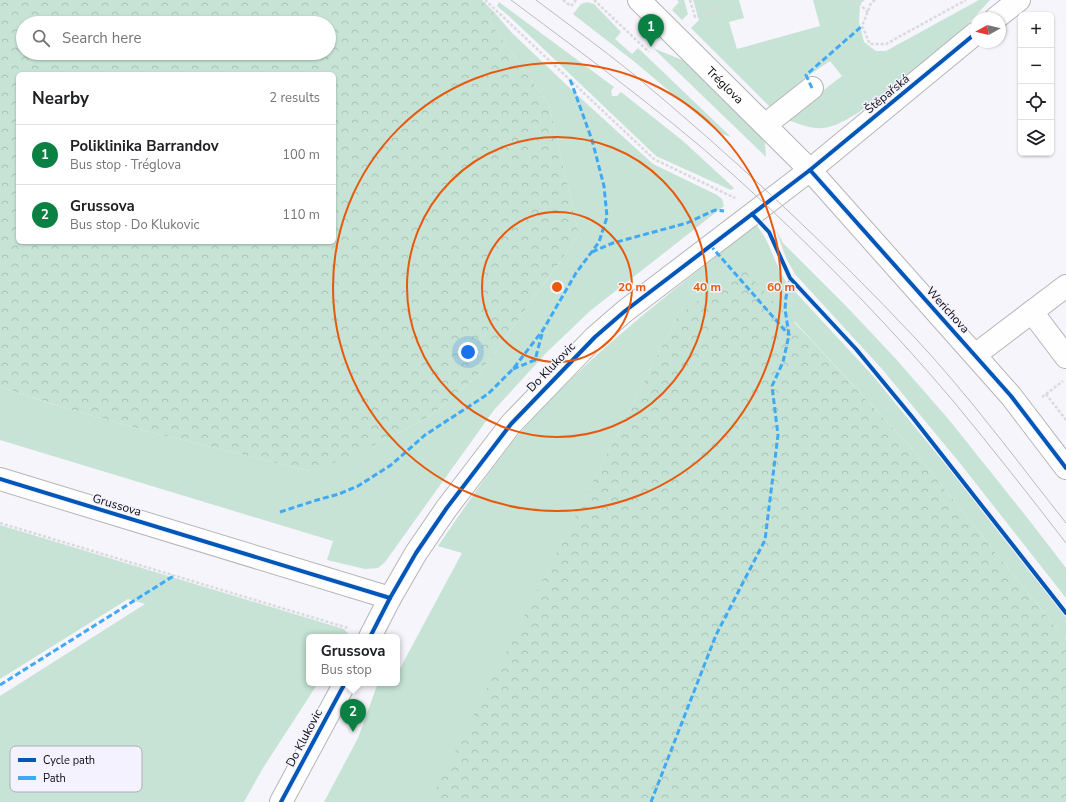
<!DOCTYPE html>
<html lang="en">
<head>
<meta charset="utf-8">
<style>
	body { margin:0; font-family:"Nunito Sans",sans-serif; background:#f6f6f6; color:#202124 }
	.controls { position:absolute; right:12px; top:12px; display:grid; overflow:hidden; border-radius:6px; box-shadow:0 1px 3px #0004 }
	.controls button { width:36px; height:36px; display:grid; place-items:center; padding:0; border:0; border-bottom:1px solid #e0e0e0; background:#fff; color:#202124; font:20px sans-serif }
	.compass { position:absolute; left:970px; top:12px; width:36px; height:36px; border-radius:50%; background:#fff; box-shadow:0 1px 3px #0004; rotate:262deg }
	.you { position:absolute; left:468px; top:352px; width:14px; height:14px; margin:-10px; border:3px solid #fff; border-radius:50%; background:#1a73e8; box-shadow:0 0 0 6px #1a73e833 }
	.badge { display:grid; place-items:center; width:26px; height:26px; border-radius:50%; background:#0b8043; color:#fff; font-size:13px; font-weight:700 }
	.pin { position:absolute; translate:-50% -33px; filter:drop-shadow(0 1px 2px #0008) }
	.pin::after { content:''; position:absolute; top:21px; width:14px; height:12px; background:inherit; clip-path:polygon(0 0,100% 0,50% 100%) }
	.popup { position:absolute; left:306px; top:634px; width:94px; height:52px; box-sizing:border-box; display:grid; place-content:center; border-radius:6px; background:#fff; filter:drop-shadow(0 1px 3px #0005); font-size:13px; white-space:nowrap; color:#757577 }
	.popup b { font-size:15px; color:#202124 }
	.popup::after { content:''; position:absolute; left:50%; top:100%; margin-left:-8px; border:8px solid transparent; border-top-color:#fff }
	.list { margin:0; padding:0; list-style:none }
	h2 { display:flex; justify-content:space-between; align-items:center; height:52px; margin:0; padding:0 16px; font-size:17px }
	h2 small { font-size:13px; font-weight:400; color:#757577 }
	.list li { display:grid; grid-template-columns:26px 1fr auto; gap:12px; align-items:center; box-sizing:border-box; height:60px; padding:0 16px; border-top:1px solid #e0e0e0 }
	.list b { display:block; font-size:15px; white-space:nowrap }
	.list p { margin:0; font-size:13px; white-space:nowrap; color:#757577 }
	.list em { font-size:13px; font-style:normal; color:#757577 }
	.icon { flex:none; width:22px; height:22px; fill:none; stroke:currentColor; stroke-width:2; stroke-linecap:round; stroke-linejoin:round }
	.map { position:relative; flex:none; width:1066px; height:802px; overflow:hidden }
	.search { position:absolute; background:#fff; box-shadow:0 1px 3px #0004; left:16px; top:16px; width:320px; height:44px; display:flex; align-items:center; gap:10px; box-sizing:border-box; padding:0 14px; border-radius:22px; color:#757577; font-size:15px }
	.panel { position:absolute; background:#fff; box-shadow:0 1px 3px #0004; left:16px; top:72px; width:320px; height:172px; border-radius:6px }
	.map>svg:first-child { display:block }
	.green { fill:#c6e3d5 }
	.forest { fill:url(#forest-crowns); fill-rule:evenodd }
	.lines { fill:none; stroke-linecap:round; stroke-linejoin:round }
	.minor-casing { stroke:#b5b5ba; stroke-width:24 }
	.path { stroke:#dadadc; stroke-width:2.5; stroke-dasharray:3 2; stroke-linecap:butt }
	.minor { stroke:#fefefe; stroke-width:22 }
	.tram { stroke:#bbbbbd; stroke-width:1 }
	.quiet { stroke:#3fa9f5; stroke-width:3; stroke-dasharray:6 3; stroke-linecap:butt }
	.cycleway-casing { stroke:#f3f2fe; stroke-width:6 }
	.cycleway { stroke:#0057b8; stroke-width:4 }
	.ring { fill:none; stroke:#e8590c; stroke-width:2 }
	.labels { text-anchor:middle; stroke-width:3; stroke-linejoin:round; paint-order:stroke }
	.street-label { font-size:12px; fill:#0c0c10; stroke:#f3f2fe }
	.key { fill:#f3f2fe; stroke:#aeadb7; stroke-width:1 }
	.key-label { font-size:11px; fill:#0c0c10 }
	.centre { fill:#e8590c; stroke:#f3f2fe; stroke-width:2 }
	.ring-label { font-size:12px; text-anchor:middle; font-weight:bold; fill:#e8590c; stroke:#f3f2fe; stroke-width:3; stroke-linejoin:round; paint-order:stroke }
</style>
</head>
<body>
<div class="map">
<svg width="1066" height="802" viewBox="0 0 1066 802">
	<defs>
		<pattern id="forest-crowns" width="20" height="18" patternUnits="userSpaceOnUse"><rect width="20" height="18" fill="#c6e3d5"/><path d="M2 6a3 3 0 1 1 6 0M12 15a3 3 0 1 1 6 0" fill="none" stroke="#a9c2b6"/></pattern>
	</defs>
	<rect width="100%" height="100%" fill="#f5f5fb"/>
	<g class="green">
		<polygon points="677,0 684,0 688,14 682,20 672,10 679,2"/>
		<path d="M 693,0 L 739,0 L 744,18 L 729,22 L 737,49 L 820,26 L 813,0 L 865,0 L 860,4 L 859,22 L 864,42 L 876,51 L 886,51 L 979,0 L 990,0 L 960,33 L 858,113 C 827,131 820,133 786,119 L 842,76 L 830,61 L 805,78 L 770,107 L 691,28 L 699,20 Z"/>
		<polygon points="499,2 614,87 611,91 612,96 617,96 621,92 683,141 734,188 731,190 656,156 510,17 497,6"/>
		<polygon points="587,2 594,4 621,32 615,39 632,54 638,48 731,137 719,133 636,63 573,14 581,4"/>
		<polygon points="494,12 512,33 575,93 653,164 717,195 722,199 724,206 590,311 546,353 494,410 385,562 378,568 365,569 327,560 333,541 0,440 0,387 55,405 150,432 309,471 381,441 412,426 431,415 441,407 479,374 579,235 549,105 489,21"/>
		<polygon points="653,48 687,62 759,134 765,143 766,157"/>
		<path d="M 756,225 C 771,241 774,265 787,283 L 873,376 L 950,470 L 1066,617 L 1066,640 L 913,450 L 795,322 L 677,317 L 446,770 L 431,802 L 324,802 L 358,738 L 378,683 L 397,683 L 397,674 L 462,553 L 438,546 C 468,503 497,458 532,419 C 599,346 679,286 756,225 Z"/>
		<polygon points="776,230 783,243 846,306 896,359 950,421 1029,520 1066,568 1066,598 959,462 882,369 795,274 786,258"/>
		<polygon points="0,525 344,629 349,635 348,637 309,637 309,683 318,683 263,768 244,802 0,802 0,696 145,604 128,599 0,679"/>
	</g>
	<g class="forest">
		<path d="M 0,0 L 482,0 L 494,12 L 489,21 L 549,105 L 579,235 L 479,374 L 441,407 L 431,415 L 412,426 L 381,441 L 357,455 L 309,471 L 150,432 L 62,407 L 0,387 ZM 23,23 L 329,23 L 329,53 L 23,53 ZM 18,74 L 334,74 L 334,242 L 18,242 Z"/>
		<polygon points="741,267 813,342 913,450 1066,640 1066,802 429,802 677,317"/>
	</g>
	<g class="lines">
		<defs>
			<g id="minor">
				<path id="s1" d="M 639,0 L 810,170 L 1011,396 L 1066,468"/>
				<polyline points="996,18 1019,0"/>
				<polyline points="765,125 812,88"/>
				<polyline points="1032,312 1066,357"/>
				<polyline points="975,355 1066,286"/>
				<polyline points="0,479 390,598"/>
				<polyline points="370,637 390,598 416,553 446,509 511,424 595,337 625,311 810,170 976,33"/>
				<polyline points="281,802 345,683"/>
			</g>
		</defs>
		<use href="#minor" class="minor-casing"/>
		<g class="path">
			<polyline points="485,0 654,159 735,198"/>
			<polyline points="563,0 571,6 576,0"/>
			<polyline points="594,0 649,52"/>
			<polyline points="690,0 695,17 721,8"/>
			<polyline points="855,0 868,12"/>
			<polyline points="875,0 871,3 862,26 870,44 886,44 966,0"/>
			<polyline points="1046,394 1063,381"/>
			<polyline points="1042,397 1046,394 1066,420"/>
			<polyline points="0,523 348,628"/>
		</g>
		<use href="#minor" class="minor"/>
		<g class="tram">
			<path d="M 511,0 C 598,65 686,129 765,204 C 831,266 895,332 954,402 C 992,448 1029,495 1066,543"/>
			<path d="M 536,0 C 568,24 601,48 632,73 C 732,156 828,245 917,340 C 970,397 1017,461 1066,523"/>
		</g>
		<g class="quiet">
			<polyline points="812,88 806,75 862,26"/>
			<polyline points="710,245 789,335"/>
			<polyline points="592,252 613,243 687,223 715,210 724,211"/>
			<polyline points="513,369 535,360 542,334"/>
			<polyline points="280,512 317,500 339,494 358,486 391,465 425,435 488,394 513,369 543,330 576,273 599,242 607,217 604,186 592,140 570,79"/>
			<polyline points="0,685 175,575"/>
			<polyline points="651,802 716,635 765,540 778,435 772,386 783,362 789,335 785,309 786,297 790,278"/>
		</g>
		<defs>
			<g id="cycleway">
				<polyline points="810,170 1011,396 1066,468"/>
				<polyline points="752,214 769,232 790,278 856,349 913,418 1066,613"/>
				<polyline points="0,479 390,598"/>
				<polyline points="370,637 390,598 416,553 446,509 511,424 595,337 625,311 810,170 976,33"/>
				<polyline points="281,802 345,683"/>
			</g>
		</defs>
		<use href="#cycleway" class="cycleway-casing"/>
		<use href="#cycleway" class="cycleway"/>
	</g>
	<g class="ring">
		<circle cx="557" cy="287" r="75"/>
		<circle cx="557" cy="287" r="150"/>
		<circle cx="557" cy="287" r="224"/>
	</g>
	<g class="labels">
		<g class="street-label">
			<text dy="4" stroke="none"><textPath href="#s1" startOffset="121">Tréglova</textPath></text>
			<text transform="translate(887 94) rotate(-40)" y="4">Štěpařská</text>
			<text transform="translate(948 310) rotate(48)" y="4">Werichova</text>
			<text transform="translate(551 367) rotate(-46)" y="4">Do Klukovic</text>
			<text transform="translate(117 505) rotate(17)" y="4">Grussova</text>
			<text transform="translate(304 738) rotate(-62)" y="4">Do Klukovic</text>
		</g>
	</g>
	<rect x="10" y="746" width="132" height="46" rx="6" class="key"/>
	<rect x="18" y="758" width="18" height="4" fill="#0057b8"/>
	<rect x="18" y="776" width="18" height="4" fill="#3fa9f5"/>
	<g class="key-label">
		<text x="43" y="764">Cycle path</text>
		<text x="43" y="782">Path</text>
	</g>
	<circle cx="557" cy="287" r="6" class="centre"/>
	<g class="ring-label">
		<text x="632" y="291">20 m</text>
		<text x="707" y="291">40 m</text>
		<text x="781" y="291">60 m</text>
	</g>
</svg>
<div class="controls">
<button>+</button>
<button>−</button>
<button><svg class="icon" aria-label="locate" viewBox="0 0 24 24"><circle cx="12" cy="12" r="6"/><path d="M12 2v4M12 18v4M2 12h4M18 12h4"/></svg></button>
<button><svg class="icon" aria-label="layers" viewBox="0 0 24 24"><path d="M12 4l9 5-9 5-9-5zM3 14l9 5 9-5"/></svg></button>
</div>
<svg class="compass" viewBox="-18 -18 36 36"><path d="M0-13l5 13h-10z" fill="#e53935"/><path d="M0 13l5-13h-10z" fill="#757577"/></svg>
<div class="you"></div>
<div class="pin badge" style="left:651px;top:47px">1</div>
<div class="pin badge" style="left:353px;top:732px">2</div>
<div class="popup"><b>Grussova</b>Bus stop</div>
<div class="search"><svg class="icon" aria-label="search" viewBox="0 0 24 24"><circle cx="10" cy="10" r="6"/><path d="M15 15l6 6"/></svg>Search here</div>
<section class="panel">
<h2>Nearby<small>2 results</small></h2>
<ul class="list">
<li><span class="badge">1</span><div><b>Poliklinika Barrandov</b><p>Bus stop · Tréglova</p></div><em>100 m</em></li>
<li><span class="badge">2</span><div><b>Grussova</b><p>Bus stop · Do Klukovic</p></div><em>110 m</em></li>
</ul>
</section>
</div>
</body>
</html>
